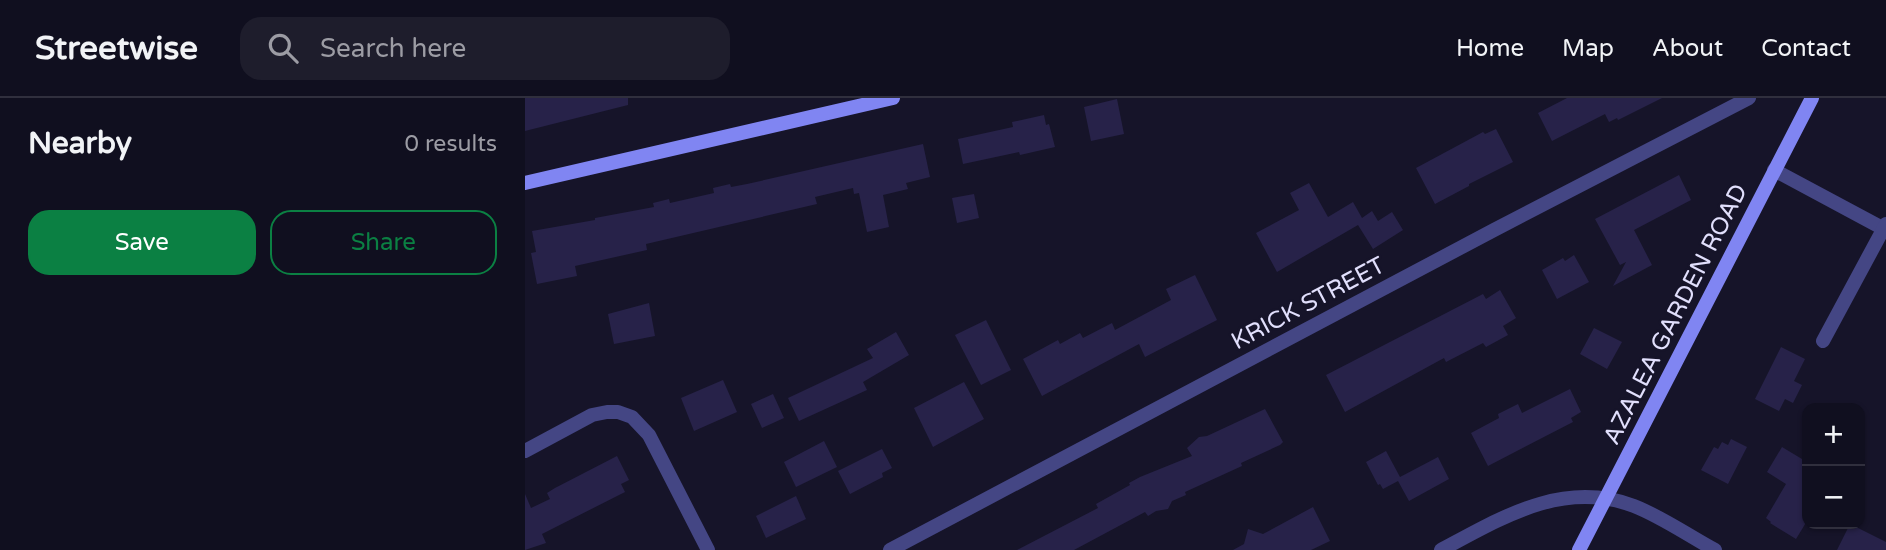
<!DOCTYPE html>
<html lang="en">
<head>
<meta charset="utf-8">
<style>
	body { margin:0; font-family:"Varela Round",sans-serif; background:#1e1d2c; color:#f1f3f6 }
	.controls { position:absolute; right:21px; bottom:21px; display:grid; overflow:hidden; border-radius:14px; box-shadow:0 2px 5px #0004 }
	.controls button { width:63px; height:63px; display:grid; place-items:center; padding:0; border:0; border-bottom:2px solid #302f3d; background:#100f1f; color:#f1f3f6; font:35px sans-serif }
	.list { margin:0; padding:0; list-style:none }
	h2 { display:flex; justify-content:space-between; align-items:center; height:91px; margin:0; padding:0 28px; font-size:30px }
	h2 small { font-size:23px; font-weight:400; color:#9c9ca4 }
	.actions { display:flex; gap:14px; padding:21px 28px }
	.actions a { flex:1; padding:16px 0; border:2px solid #0b8043; border-radius:21px; text-align:center; font-size:24px; color:#0b8043 }
	.actions .main { background:#0b8043; color:#fff }
	.icon { flex:none; width:38px; height:38px; fill:none; stroke:currentColor; stroke-width:2; stroke-linecap:round; stroke-linejoin:round }
	.map { position:relative; flex:none; width:1361px; height:452px; overflow:hidden }
	header { display:flex; align-items:center; gap:42px; box-sizing:border-box; height:98px; padding:0 35px; background:#100f1f; border-bottom:2px solid #302f3d }
	header strong { font-size:33px }
	nav { display:flex; gap:38px; margin-inline-start:auto; font-size:24px }
	.search { width:490px; height:63px; background:#1e1d2c; display:flex; align-items:center; gap:18px; box-sizing:border-box; padding:0 24px; border-radius:21px; color:#9c9ca4; font-size:26px }
	main { display:flex }
	aside { flex:1; background:#100f1f }
	.map>svg:first-child { display:block }
	.building { fill:#272249 }
	.lines { fill:none; stroke-linecap:round; stroke-linejoin:round }
	.street { stroke:#444684; stroke-width:14 }
	.secondary { stroke:#8085f2; stroke-width:14 }
	.labels { text-anchor:middle; stroke-width:5; stroke-linejoin:round; paint-order:stroke }
	.street-label { font-size:24px; fill:#e1dffc; stroke:#161429 }
</style>
</head>
<body>
<header>
<strong>Streetwise</strong>
<div class="search"><svg class="icon" aria-label="search" viewBox="0 0 24 24"><circle cx="10" cy="10" r="6"/><path d="M15 15l6 6"/></svg>Search here</div>
<nav><a>Home</a><a>Map</a><a>About</a><a>Contact</a></nav>
</header>
<main>
<aside>
<h2>Nearby<small>0 results</small></h2>
<ul class="list">
</ul>
<div class="actions"><a class="main">Save</a><a>Share</a></div>
</aside>
<div class="map">
<svg width="1361" height="452" viewBox="0 0 1361 452">
	<rect width="100%" height="100%" fill="#161429"/>
	<g class="building">
		<polygon points="0,0 103,0 103,7 0,33"/>
		<polygon points="1042,0 1137,0 1093,22 1092,20 1084,24 1080,16 1027,43 1013,15"/>
		<polygon points="592,1 599,36 566,43 559,9"/>
		<polygon points="519,17 521,27 524,26 530,49 495,57 494,54 438,66 433,41 488,29 487,24"/>
		<polygon points="971,31 988,64 944,86 944,88 910,106 891,70 958,34 960,36"/>
		<polygon points="398,46 405,79 381,85 383,91 358,97 364,129 342,134 334,95 329,96 328,90 290,99 292,106 121,146 122,152 50,168 52,178 12,186 6,155 11,154 7,133 70,122 70,120 129,109 128,105 144,101 145,105 189,95 188,90 205,86 206,89 222,86"/>
		<polygon points="1154,77 1166,102 1109,132 1127,167 1088,188 1101,164 1095,167 1070,121"/>
		<polygon points="784,85 803,119 828,104 837,120 847,113 853,123 867,114 878,132 848,151 833,127 752,174 731,135 774,112 765,95"/>
		<polygon points="449,96 454,120 432,125 427,100"/>
		<polygon points="1049,157 1064,184 1032,201 1017,172 1038,160 1040,163"/>
		<polygon points="670,177 692,222 620,259 614,246 517,298 498,261 533,242 535,246 555,235 558,240 587,225 590,232 646,202 641,191"/>
		<polygon points="975,192 991,220 978,228 983,237 961,249 958,245 921,264 919,260 820,314 801,277 958,196 961,201"/>
		<polygon points="124,205 130,238 89,246 83,216"/>
		<polygon points="461,222 486,272 456,287 430,237"/>
		<polygon points="1069,230 1097,244 1082,271 1055,256"/>
		<polygon points="371,234 384,257 338,284 342,292 274,323 263,300 348,260 342,251"/>
		<polygon points="1256,249 1280,261 1269,283 1277,287 1268,305 1260,301 1254,313 1230,301"/>
		<polygon points="198,282 212,314 169,333 156,300"/>
		<polygon points="439,284 459,321 408,349 389,310"/>
		<polygon points="1045,291 1056,314 1046,320 1048,324 963,368 946,335 974,320 973,316 993,306 997,315"/>
		<polygon points="248,296 259,320 237,330 226,306"/>
		<polygon points="740,311 758,344 755,347 716,365 717,368 660,394 661,397 647,403 643,411 631,413 623,418 620,414 549,452 492,452 573,410 571,406 605,387 604,385 615,379 667,358 662,350 674,339 682,338"/>
		<polygon points="1206,341 1222,349 1203,386 1176,372 1189,349 1193,351 1197,344 1203,347"/>
		<polygon points="299,343 312,369 271,389 259,364"/>
		<polygon points="1257,349 1282,364 1282,423 1271,441 1245,425 1246,424 1241,420 1261,386 1242,374"/>
		<polygon points="357,351 367,370 357,375 358,379 325,396 313,373"/>
		<polygon points="861,353 875,379 913,359 924,381 884,403 873,383 858,391 855,386 853,387 841,364"/>
		<polygon points="92,358 104,382 96,386 100,394 17,436 21,445 0,452 0,396 6,410 25,401 22,395 30,390"/>
		<polygon points="271,398 281,421 241,440 231,418"/>
		<polygon points="788,409 805,443 786,452 708,452 719,446 723,431 738,436"/>
		<polygon points="1325,426 1361,444 1361,452 1312,452"/>
	</g>
	<g class="lines">
		<g class="street">
			<polyline points="1249,72 1361,132"/>
			<polyline points="1298,243 1361,126"/>
			<polyline points="0,353 67,317 82,314 93,314 107,319 124,337 183,452"/>
			<polyline points="365,452 969,132 1224,0"/>
			<path d="M 916,452 C 976,420 1038,381 1109,408 C 1137,419 1164,438 1190,452"/>
		</g>
		<g class="secondary">
			<polyline points="0,85 368,0"/>
			<polyline points="1054,452 1287,0"/>
		</g>
	</g>
	<g class="labels">
		<g class="street-label">
			<text transform="translate(783 205) rotate(-28)" y="8">KRICK STREET</text>
			<text transform="translate(1150 216) rotate(-63)" y="8">AZALEA GARDEN ROAD</text>
		</g>
	</g>
</svg>
<div class="controls">
<button>+</button>
<button>−</button>
</div>
</div>
</main>
</body>
</html>
